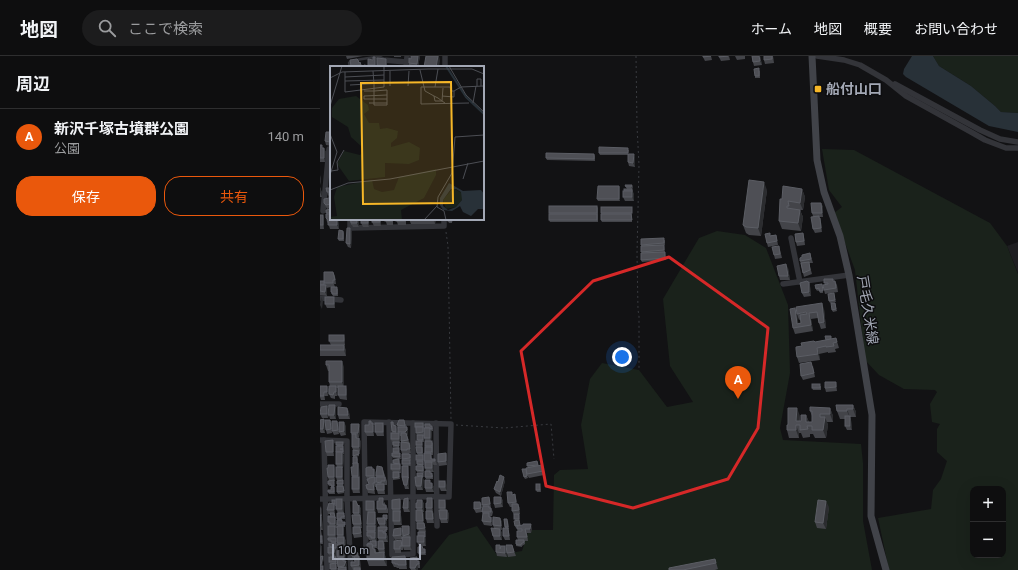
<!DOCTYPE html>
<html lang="ja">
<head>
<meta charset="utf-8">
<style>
	body { margin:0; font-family:Roboto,"Noto Sans JP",sans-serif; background:#1c1c1d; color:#f1f3f6 }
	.controls { position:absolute; right:12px; bottom:12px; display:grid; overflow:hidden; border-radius:8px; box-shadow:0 4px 16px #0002 }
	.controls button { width:36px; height:36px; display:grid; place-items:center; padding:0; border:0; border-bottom:1px solid #2e2e2f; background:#0e0e0f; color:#f1f3f6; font:20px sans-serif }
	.scale { position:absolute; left:12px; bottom:10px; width:89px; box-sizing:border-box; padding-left:4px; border:2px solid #a3a8b5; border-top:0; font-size:11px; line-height:14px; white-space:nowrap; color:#a3a8b5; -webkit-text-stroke:3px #0d0d0f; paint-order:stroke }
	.you { position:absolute; left:302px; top:301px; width:14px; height:14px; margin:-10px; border:3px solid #fff; border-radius:50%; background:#1a73e8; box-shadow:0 0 0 6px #1a73e833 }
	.badge { display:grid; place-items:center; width:26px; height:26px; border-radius:50%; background:#ea580c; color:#fff; font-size:13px; font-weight:700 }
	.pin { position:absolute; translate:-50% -33px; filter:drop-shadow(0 1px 2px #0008) }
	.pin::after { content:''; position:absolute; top:21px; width:14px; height:12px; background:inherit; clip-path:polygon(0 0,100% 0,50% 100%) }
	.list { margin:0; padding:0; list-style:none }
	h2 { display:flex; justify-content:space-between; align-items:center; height:52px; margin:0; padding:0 16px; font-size:17px }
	h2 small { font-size:13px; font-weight:400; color:#9b9c9e }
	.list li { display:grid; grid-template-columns:26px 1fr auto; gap:12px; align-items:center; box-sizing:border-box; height:56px; padding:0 16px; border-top:1px solid #2e2e2f }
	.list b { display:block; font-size:15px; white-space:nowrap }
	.list p { margin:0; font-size:13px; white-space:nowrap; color:#9b9c9e }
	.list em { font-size:13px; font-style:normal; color:#9b9c9e }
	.actions { display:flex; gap:8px; padding:12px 16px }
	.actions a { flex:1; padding:9px 0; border:1px solid #ea580c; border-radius:16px; text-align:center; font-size:14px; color:#ea580c }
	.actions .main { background:#ea580c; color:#fff }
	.icon { flex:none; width:22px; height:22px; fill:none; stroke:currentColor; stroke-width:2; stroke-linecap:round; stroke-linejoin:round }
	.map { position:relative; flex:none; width:698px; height:514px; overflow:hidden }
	header { display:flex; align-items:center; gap:24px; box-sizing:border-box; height:56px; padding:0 20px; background:#0e0e0f; border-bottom:1px solid #2e2e2f }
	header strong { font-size:19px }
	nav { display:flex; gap:22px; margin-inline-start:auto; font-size:14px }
	.search { width:280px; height:36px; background:#1c1c1d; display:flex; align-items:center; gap:10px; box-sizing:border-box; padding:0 14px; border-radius:22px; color:#9b9c9e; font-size:15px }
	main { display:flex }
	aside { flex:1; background:#0e0e0f }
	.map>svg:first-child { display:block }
	.built { fill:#1e1e21 }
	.green { fill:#1a221b; fill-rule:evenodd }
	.water { fill:#283138 }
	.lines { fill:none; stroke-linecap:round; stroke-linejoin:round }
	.path { stroke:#393b40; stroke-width:1; stroke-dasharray:2 3; stroke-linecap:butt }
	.service { stroke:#333439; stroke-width:2.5 }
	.minor { stroke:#333439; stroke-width:5.5 }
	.secondary { stroke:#414349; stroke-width:7 }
	.wall { fill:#434449 }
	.shaded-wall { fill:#2b2c2f }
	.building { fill:#4e4f55; stroke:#5b5d64 }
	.marked { fill:none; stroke:#d62828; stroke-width:3; stroke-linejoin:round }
	.poi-dot { fill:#f6b728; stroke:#0d0d0f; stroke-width:1.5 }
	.labels { text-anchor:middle; stroke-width:3; stroke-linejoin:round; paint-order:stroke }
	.poi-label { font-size:14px; font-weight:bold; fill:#a3a8b5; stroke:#0d0d0f; text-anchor:start }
	.street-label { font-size:14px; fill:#a3a8b5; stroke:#0d0d0f }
	.inset-river { fill:none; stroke:#283138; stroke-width:2 }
	.inset-road { fill:none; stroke:#4c4e54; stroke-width:1 }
	.view { fill:#f6b728; fill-opacity:0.15; stroke:#f6b728; stroke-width:2 }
	.inset-edge { fill:none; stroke:#a3a8b5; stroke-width:2 }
</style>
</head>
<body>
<header>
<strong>地図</strong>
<div class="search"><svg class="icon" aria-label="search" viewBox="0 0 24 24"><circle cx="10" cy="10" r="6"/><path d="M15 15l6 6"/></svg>ここで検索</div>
<nav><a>ホーム</a><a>地図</a><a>概要</a><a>お問い合わせ</a></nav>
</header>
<main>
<aside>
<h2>周辺<small></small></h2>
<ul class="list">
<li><span class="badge">A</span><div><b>新沢千塚古墳群公園</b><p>公園</p></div><em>140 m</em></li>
</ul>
<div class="actions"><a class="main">保存</a><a>共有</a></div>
</aside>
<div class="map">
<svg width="698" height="514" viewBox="0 0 698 514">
	<rect width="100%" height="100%" fill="#121214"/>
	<polygon class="built" points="698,186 698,217 687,190"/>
	<g class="green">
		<polygon points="613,0 698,0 698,57 681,56 675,50 651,30 619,10"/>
		<path d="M 502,93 L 534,94 L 670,167 L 687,190 L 698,218 L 698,514 L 569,514 L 558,462 L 611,453 L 613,434 L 621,423 L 627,405 L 617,396 L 617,373 L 620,368 L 612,366 L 610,348 L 617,336 L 615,334 L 584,333 L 559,319 L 545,304 L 535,214 L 514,157 L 522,151 L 509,134 ZM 653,433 L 683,433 L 683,499 L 653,499 Z"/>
		<polygon points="397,175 425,179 446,192 468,249 470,317 460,372 463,384 541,388 543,407 543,465 552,514 101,514 129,479 157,470 177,499 202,495 209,474 233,474 234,419 240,414 268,413 261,369 270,323 282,307 319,314 347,351 373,346 350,310 343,243 379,182"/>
	</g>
	<polygon class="water" points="592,0 613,0 619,10 651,30 675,50 681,56 698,57 698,76 669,70 586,21 583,18 584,13"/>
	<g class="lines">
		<g class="path">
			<polyline points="316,0 317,70 319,109 317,198 318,254 319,260 319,314"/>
			<polyline points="126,176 128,190 131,363"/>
			<polyline points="136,369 184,372 231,368 234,403"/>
		</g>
		<g class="service">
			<polyline points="36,4 55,1"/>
			<polyline points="30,11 29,7 31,5"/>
		</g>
		<g class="minor">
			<polyline points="497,0 524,4 540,9 566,24 586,40 651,76 665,84 686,92 698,92"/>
			<polyline points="57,1 63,4 86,6"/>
			<polyline points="86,11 87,0"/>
			<polyline points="125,11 125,0"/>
			<polyline points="575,28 660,74 680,83 698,86"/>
			<polyline points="3,155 9,93"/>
			<polyline points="30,163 30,172 124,170 124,163"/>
			<polyline points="471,182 480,226"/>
			<polyline points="463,228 529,219"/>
			<polyline points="0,242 21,244"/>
			<polyline points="0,348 19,348"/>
			<polyline points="69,366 72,499 93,498 93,367"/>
			<polyline points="116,367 117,470"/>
			<polyline points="0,384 27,385 27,442 31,514"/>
			<polyline points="4,384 7,514"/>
			<path d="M 0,443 C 43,443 86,440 129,441 L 131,368 L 44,366 L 46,497"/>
		</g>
		<polyline class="secondary" points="492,0 497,104 504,136 520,180 529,219 552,359 551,460 566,514"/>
	</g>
	<g class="wall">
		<polygon points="26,0 43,0 27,3"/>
		<rect x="74" y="0" width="7" height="1"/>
		<polygon points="91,0 100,0 98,11 88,11 89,9 89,7 91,3"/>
		<polygon points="391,0 392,4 385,5 383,1"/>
		<polygon points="409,0 410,4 401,5 399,1"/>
		<polygon points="415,0 425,0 425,3 417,4"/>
		<polygon points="432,0 440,0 442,9 434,10 433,6"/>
		<polygon points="444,0 453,0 454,7 445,8 444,4"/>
		<polygon points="30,4 40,6 42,11 31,11"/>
		<polygon points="440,14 440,22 435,22 435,20"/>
		<polygon points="11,76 11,90 6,89 5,85"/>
		<polygon points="0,89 6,96 5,106 0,106"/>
		<polygon points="309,94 308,98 315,102 315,111 309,110 308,106 308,99 280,99 279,97"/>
		<polygon points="274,98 275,100 275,105 227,104 226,102"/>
		<polygon points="305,129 312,129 313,131 312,133 314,139 314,145 305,145 303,141 304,135 307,133"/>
		<polygon points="299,130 300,132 300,145 278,145 277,143"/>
		<polygon points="0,131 2,137 2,141 0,141"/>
		<polygon points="11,132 11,152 7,153 4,147 9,142 9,140 8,140 7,136"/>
		<polygon points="482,133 485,141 483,154 480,154 483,161 481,175 462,173 459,165 462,143"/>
		<polygon points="447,134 441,180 429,179 426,177 423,169"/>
		<polygon points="501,147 503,151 503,161 499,161 501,166 502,176 495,177 493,173 493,160 492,157"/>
		<polygon points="277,150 278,152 278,166 230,166 229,164 229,157"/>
		<polygon points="11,153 11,163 18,163 19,173 10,173 8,167 7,166 6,162 7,158 6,154"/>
		<polygon points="312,153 312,166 282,166 281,164 281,157"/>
		<polygon points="0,159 3,159 4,163 4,173 0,173"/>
		<polygon points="30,163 39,163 39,171 33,171 32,169 31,169"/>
		<polygon points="41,163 49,163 49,171 43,171 41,167"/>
		<polygon points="61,163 61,170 54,170 52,166"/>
		<polygon points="65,163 73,163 73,169 67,169"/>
		<polygon points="76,163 86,163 86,169 78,169"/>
		<polygon points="89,163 116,163 115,168 91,168"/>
		<polygon points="132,163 132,167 129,167 128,165"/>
		<polygon points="30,172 32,176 31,192 28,191 26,187"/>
		<polygon points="23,175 24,177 24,185 19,185 18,183"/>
		<polygon points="483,177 484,181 485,189 477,190 476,186"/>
		<polygon points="451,179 456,179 457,183 458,189 448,191 447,187"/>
		<polygon points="345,184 345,189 344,189 346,204 322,206 321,204 322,197 321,189"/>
		<polygon points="460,194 462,202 455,203 454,199"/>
		<polygon points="490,197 493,207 489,207 492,218 484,221 480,205 482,201"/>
		<polygon points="468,212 470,224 460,224 459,220"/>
		<polygon points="13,216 15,220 16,228 14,228 15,231 18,233 18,240 13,240 11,236 11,231 6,232 7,233 7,240 0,239 0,225 4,225"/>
		<polygon points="504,223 513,225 515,225 517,229 518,236 505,238 504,234 505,228"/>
		<polygon points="489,226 490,230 491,240 484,241 482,237"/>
		<polygon points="502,230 503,237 500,237 499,234 497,235 496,233"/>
		<polygon points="514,239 516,246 510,247 509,245"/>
		<polygon points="14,241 15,245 15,252 7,252 5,248"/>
		<polygon points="515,247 517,255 513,256 512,254"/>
		<polygon points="475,252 477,258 478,268 481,267 481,263 479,264 477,258 504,253 506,272 501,273 499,267 498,262 491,263 493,275 475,278 473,272"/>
		<polygon points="516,282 519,292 515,293 516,296 508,297 508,296 499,298 500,304 479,307 477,301 482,290 495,286"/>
		<polygon points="25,283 25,289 11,289 9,285"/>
		<polygon points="0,289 24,289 26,295 26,300 0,300"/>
		<polygon points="6,309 24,311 24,330 27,334 27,344 20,343 18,339 18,332 16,332 17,334 17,340 15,340 15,343 11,342 9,338 10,330 9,326 9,315 8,315"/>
		<polygon points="493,310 495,321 483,324 481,320"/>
		<polygon points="0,330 7,330 9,334 8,340 5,340 5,344 1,344 0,341"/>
		<polygon points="501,330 501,334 493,334 492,332"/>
		<polygon points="517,330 517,335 506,336 505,332"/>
		<polygon points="15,349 16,353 16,363 10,363 9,359 8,362 2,362 0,358 7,350 8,354"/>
		<polygon points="533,349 536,356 536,361 530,361 531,364 532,374 527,374 525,370 525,363 520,363 517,355"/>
		<polygon points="27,352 29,356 30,363 19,363 18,359"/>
		<polygon points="510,352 513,360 513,366 507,366 508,369 506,382 495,382 493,378 490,378 490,381 483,382 481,377 479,377 479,382 469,382 467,374 468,369 480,360 480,365 481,365 486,359 489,366 492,366 492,360 490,355"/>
		<polygon points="4,363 5,367 5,377 1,377 0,376 0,364"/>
		<polygon points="10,364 12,368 12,377 7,378 6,374"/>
		<polygon points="17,365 18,369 19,378 14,379 12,375"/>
		<polygon points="51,365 54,371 54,380 47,380 45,376"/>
		<polygon points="73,366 77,374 78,377 77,369 86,368 88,375 88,378 87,379 91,391 91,397 89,397 89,398 90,398 91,400 91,404 90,405 91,410 88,410 89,425 89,433 85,433 82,421 83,410 82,408 82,398 81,394 81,380 80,380 80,387 79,387 79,397 80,399 81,403 79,403 80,408 81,412 81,417 79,417 80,423 73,424 73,417 71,413 73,408 78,403 73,402 72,400 73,397 73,396 78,392 73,391 71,383 72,377 72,375"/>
		<polygon points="63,367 64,371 64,380 57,380 55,376"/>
		<polygon points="103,367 104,369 104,380 103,381 104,386 102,386 103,393 103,401 104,417 97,416 96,414 100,410 97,410 96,404 98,399 97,397 100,391 96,391 96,389 98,385 97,380 95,371"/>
		<polygon points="39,368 40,372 39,381 37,381 38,382 39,382 41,386 40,395 39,395 39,400 36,401 38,403 38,407 39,411 40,437 33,437 32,433 32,420 33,411 33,394 32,391 32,379 31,377"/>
		<polygon points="26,370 26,379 21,380 19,376"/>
		<polygon points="111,370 112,370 113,372 113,375 111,375 112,376 111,385 113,387 113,399 111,399 112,403 115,403 117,409 113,409 114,416 110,416 113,419 113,423 106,423 105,421 106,415 105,412 104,405 105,385 104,382"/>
		<polygon points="13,384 14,388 14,400 7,400 6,396"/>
		<polygon points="16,386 23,386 23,388 24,398 23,398 24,400 23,412 22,412 23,415 23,425 24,437 18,438 17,436 17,425 16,421 17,411 16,408 17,390"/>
		<polygon points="126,397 127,401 127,409 119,410 118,406"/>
		<polygon points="217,405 218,409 223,413 224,419 209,422 207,419 208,422 205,423 204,421 208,412 207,407"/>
		<polygon points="62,411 67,425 67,429 64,429 65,432 65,438 58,438 56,431 55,431 55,438 48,437 47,433 49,428 46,420 53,413 54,413 56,417 55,423 56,425 56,420"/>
		<polygon points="15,413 15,425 14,425 15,438 9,438 8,436 11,434 11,430 9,430 8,428 9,425 8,421"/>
		<polygon points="103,419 103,434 97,434 96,430"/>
		<polygon points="185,425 181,440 176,437 174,433 178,426"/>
		<polygon points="111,427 114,431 114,436 106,436 105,432"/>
		<polygon points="127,429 127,435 121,435 119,431"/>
		<polygon points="220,430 221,436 217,436 216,434"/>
		<polygon points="193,439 196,442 197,448 200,452 200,458 199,458 200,470 212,472 211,477 207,477 208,485 205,485 205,488 202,490 202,491 196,490 196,488 198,484 197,481 198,475 197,472 196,472 195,470 195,465 194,459 192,455 192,451 190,451 188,447"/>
		<polygon points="169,441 170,445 171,452 173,456 172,460 170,460 170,461 171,461 173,465 172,470 164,469 162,465 163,458 162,456 156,457 154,453 160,446 162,450 162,455 163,450 162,449"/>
		<polygon points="181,441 183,445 183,451 175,452 174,448"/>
		<polygon points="80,443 81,447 81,457 80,457 81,459 82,469 74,469 73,465 73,456 72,453"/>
		<polygon points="15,444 16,450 15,450 15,458 16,465 17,470 18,470 17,463 25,459 25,463 22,463 22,466 25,466 25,471 23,471 24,474 24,481 26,485 25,505 27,509 26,512 27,514 18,514 17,502 18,502 17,472 15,472 16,474 16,494 17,496 16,501 10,501 8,497 9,490 12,487 11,486 9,486 8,484 9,482 8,479 9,470 8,466 11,460 10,458 8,458 7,454"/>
		<polygon points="102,444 104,448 104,456 103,456 104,467 106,476 105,476 106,490 99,490 97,486 99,476 96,465 97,454 96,452 97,447"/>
		<polygon points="54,445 55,449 55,458 56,460 57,492 54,492 57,497 59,497 58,493 59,485 58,482 60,471 59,468 67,461 67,465 66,465 67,476 66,476 66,477 68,481 68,486 64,486 65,489 65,497 64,497 66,502 67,510 49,510 47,504 50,487 52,485 52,484 49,484 47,480 47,468 48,457 46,454"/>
		<polygon points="65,446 65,449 66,449 68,453 68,457 58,457 57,453"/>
		<polygon points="90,446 90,456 84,456 83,452"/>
		<polygon points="113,446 113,456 114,459 114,467 107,467 106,463 106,452"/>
		<polygon points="24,447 24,457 18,457 16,453"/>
		<polygon points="126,448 126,454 127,454 129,458 128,467 121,467 120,463 120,454 119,452"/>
		<polygon points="39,449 41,453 40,461 42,472 40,472 42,481 34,482 33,478 34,471 33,468 34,459 33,457 38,450"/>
		<polygon points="0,450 2,454 2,460 1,460 2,463 3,474 1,474 2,480 0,480"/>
		<polygon points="509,451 506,473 497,472 495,466"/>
		<polygon points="180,462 182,466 182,474 180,473 182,477 182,484 174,484 173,480 174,472 173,469"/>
		<polygon points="184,463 188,465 189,473 188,473 189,476 190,484 185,484 183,480 185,472"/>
		<polygon points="89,470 90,474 92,494 84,494 83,491 83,494 81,494 81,497 75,497 74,493 82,487 82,483 75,484 73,480 81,472 82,476 83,481 83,480"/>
		<polygon points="0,480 2,482 3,488 0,488 2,491 2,501 4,502 2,510 3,512 0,514"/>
		<polygon points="180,489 181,491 187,493 192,489 196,500 188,501 187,497 187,501 177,500 176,496"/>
		<polygon points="105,493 106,499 99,499 98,497"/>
		<polygon points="36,496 38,497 40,504 41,514 33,514 31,510 35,506 34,502 32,502 32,500"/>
		<polygon points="16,501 17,508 16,508 17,514 11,514 9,506"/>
		<polygon points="395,503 398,513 395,514 349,514"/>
		<polygon points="87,504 87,513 79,513 79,512 77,512 76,511 74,511 72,507"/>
		<polygon points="98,505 99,505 100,509 100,512 98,512 98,514 91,514 90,512"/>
	</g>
	<g class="shaded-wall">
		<polygon points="98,0 100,0 98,11 97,8"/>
		<polygon points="118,0 119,0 120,5 119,11 116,11"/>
		<polygon points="439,0 440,0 442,9 440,5"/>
		<polygon points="55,1 57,5 56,11 55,11"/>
		<polygon points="66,3 67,7 67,11 66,11"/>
		<polygon points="4,92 6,96 5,106 4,102"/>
		<polygon points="314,98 315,102 315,111 313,107"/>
		<polygon points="0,119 1,122 1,129 0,126"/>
		<polygon points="444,126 447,134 441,180 438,172"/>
		<polygon points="299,130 300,132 300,145 299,143"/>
		<polygon points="0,131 2,137 2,141 0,136"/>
		<polygon points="312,133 314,139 314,145 312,141"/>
		<polygon points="482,133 485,141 483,154 480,147"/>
		<polygon points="501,147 503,151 503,161 502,157"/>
		<polygon points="480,154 483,161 481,175 478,167"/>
		<polygon points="3,159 4,163 4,173 3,169"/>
		<polygon points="499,160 501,166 502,176 501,172"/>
		<polygon points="17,163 18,163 19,173 17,169"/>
		<polygon points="37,163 39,163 39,171 37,167"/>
		<polygon points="48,163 49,163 49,171 48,167"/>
		<polygon points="60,163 61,163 61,170 60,166"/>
		<polygon points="114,163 116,163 115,168"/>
		<polygon points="30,172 32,176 31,192 30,188"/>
		<polygon points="466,208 468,212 470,224 468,220"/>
		<polygon points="489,226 490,230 491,240 489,236"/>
		<polygon points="6,229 7,233 7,240 5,236"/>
		<polygon points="1,241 3,245 2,253 0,249"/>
		<polygon points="14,241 15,245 15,252 14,248"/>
		<polygon points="502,247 504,253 506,272 504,266"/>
		<polygon points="475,252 477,258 479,271 477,268"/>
		<polygon points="489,257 491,263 493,275 491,269"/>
		<polygon points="24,279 25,283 25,289 24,285"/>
		<polygon points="24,289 26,295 26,300 24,294"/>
		<polygon points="497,292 499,298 500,304 498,298"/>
		<polygon points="22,305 24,311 24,332 22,326"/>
		<polygon points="516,326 517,330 517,335 516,331"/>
		<polygon points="7,330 9,334 8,340 7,336"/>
		<polygon points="16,330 17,334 17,340 16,336"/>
		<polygon points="26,330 27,334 27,344 26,339"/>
		<polygon points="4,336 5,340 5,344 4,340"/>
		<polygon points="15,349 16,353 16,363 14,359"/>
		<polygon points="533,349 536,356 536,361 533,353"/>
		<polygon points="7,350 9,354 8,362 7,358"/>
		<polygon points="27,352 29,356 30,363 28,359"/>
		<polygon points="477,352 480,360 479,369 476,365"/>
		<polygon points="510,352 513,360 513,366 510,358"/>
		<polygon points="527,353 531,364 532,374 530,370 530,362 527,355"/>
		<polygon points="486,359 489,367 486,366"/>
		<polygon points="505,361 508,369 506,382 503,374"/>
		<polygon points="4,363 5,367 5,377 3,373"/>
		<polygon points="10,364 12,368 12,377 11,373"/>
		<polygon points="17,365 18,369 19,378 18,374"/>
		<polygon points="51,365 54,371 54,380 53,376"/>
		<polygon points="24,366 26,370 26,379 24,375"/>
		<polygon points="63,367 64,371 64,380 63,376"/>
		<polygon points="39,368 40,372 39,381 38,377"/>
		<polygon points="476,369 479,377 479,382 476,374"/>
		<polygon points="76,370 77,374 78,380 76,376"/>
		<polygon points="87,371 88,375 88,378 87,379 89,388 85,376"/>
		<polygon points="103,371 104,375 104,380 103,376"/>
		<polygon points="110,372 112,376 111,386 110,382"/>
		<polygon points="79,377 80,381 80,387 79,383"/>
		<polygon points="39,382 41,386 40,395 39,391"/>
		<polygon points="13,384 14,388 14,400 13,396"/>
		<polygon points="89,387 91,391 91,397 90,393"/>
		<polygon points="22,396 24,400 23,412 22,408"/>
		<polygon points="126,397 127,401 127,409 126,405"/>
		<polygon points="37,401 38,407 39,411 40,424 38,420"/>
		<polygon points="112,406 114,410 114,416 112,412"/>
		<polygon points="80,408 81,412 81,417 80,413"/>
		<polygon points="14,409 15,413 15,425 14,421"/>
		<polygon points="22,411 23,415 23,425 22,421"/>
		<polygon points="54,413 56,417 57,431 54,420"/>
		<polygon points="102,420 104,424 103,434 101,430"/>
		<polygon points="39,421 40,425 40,437 39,433"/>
		<polygon points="88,421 89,425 89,433 87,429"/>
		<polygon points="184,421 185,425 181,440 180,436"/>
		<polygon points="125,425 127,429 127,435 125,431"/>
		<polygon points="53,427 55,431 55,438 54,434"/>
		<polygon points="112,427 114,431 114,436 112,432"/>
		<polygon points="64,428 65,432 65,438 64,434"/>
		<polygon points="181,441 183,445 183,451 181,447"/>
		<polygon points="88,442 90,446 90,456 88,452"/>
		<polygon points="112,442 113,446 113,456 112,452"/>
		<polygon points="22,443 24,447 24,457 22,453"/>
		<polygon points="80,443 81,447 81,457 80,453"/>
		<polygon points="102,444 104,448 104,456 102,452"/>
		<polygon points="125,444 126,448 126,456 125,452"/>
		<polygon points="54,445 55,449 56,458 54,454"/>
		<polygon points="506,445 509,451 506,473 503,467"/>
		<polygon points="160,446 162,450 162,456 161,452"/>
		<polygon points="14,448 15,452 15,458 14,454"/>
		<polygon points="198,448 200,452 200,458 199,454"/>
		<polygon points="39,449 41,453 41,461 39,457"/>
		<polygon points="1,450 2,454 2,460 1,456"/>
		<polygon points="102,454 104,458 104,467 106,476 103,465"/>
		<polygon points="127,454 129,458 128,467 127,463"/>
		<polygon points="80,455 81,459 82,469 80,465"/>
		<polygon points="112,455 114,459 114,467 113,463"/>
		<polygon points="55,456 56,460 56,472 55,468"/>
		<polygon points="14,457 16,465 17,472 15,468"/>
		<polygon points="1,459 2,463 3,474 1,470"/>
		<polygon points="40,459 41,463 42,472 41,468"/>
		<polygon points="171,461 173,465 172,470 171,466"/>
		<polygon points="65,462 67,466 67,476 65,468"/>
		<polygon points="180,462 182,466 182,474 181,470"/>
		<polygon points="211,468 212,472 211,477 210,473"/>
		<polygon points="15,470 16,474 16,483 15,479"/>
		<polygon points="23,470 24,474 24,481 26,485 26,491 24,487 24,483 23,479"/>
		<polygon points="55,470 57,474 57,479 55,475"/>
		<polygon points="89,470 90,474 91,482 89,478"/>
		<polygon points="81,472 82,476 83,483 81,479"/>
		<polygon points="180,473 182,477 182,484 180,480"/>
		<polygon points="55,476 57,480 57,486 55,482"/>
		<polygon points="66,477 68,481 68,486 66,482"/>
		<polygon points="104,480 106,484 106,490 104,486"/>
		<polygon points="90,481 91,485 92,494 90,490"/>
		<polygon points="63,485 65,489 65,497 64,493"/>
		<polygon points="0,487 2,491 2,502 1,498"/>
		<polygon points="24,488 26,492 25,505 24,501"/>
		<polygon points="185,490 187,494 187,501 185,497"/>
		<polygon points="15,492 17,496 16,501 14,497"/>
		<polygon points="64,496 66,502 67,510 64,504"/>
		<polygon points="38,497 40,504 41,513 39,509"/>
		<polygon points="3,500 4,502 2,511 1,509"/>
		<polygon points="85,500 87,504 87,513 86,509"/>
		<polygon points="26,505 27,509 26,512 27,514 25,514 24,510"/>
		<polygon points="97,508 98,512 98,514 96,514 95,512"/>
	</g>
	<g class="building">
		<polygon points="91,0 98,0 97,8 89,7 89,2 91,3"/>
		<polygon points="106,0 118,0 116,11 104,11"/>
		<polygon points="383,0 391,0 383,1"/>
		<polygon points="399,0 408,0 399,1"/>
		<polygon points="432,0 439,0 440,5 433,6"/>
		<polygon points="444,0 452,0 452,3 444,4"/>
		<polygon points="53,1 55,1 55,9 48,9 48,3 53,4"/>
		<polygon points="57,2 66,3 66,10 57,9"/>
		<polygon points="37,3 38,4 39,7 40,6 41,9 31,10 30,4"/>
		<polygon points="44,9 55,11 44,11"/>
		<polygon points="89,9 96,10 96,11 88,11"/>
		<polygon points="439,12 439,20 435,20 434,13"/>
		<polygon points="6,76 11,76 10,86 5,85"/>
		<polygon points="0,89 2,89 2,92 4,92 4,102 0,102"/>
		<polygon points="279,91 308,92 308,97 279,97"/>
		<polygon points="226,97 274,98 274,103 226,102"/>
		<polygon points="308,98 314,98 313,107 308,106"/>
		<rect x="10" y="111" width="1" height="9"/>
		<polygon points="429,124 444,126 438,172 426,171 423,169"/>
		<polygon points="305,129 312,129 311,131 306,131"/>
		<polygon points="278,130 299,130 299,143 277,143"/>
		<polygon points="463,130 482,133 480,147 468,145 469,150 467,150 467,152 480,154 478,167 459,165 460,143 462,143"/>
		<polygon points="6,132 11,132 11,139 9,139 9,136 7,136"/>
		<rect x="304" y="133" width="8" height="2"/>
		<rect x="303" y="135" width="9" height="6"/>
		<polygon points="9,140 11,140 11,148 6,149 4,147 4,143 9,142"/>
		<polygon points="491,147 501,147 502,157 492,157"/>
		<rect x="229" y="150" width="48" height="7"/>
		<rect x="281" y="151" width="31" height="6"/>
		<polygon points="11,153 11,157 6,157 6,154"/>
		<polygon points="6,158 11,158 11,163 17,163 17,169 8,169 8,164 6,162"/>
		<rect x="229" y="158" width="48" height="6"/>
		<polygon points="281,158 311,158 312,164 281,164"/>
		<rect x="0" y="159" width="3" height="10"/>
		<polygon points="499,160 499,162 500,162 501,172 493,173 491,161"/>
		<polygon points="30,163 37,163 37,167 31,167 31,165 30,165"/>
		<rect x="41" y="163" width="7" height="4"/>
		<rect x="52" y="163" width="8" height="3"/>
		<rect x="65" y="163" width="7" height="2"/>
		<rect x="76" y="163" width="9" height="2"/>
		<rect x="128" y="163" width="4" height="2"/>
		<polygon points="27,172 30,172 30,188 26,187"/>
		<polygon points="19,174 23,175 23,183 18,183"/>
		<polygon points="450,177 450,180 456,179 457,185 447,187 445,178"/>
		<polygon points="483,177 484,185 476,186 475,178"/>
		<polygon points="344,182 344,187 321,189 321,183"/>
		<polygon points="344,189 344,194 321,196 321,190"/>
		<polygon points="459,190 460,198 454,199 452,191"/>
		<polygon points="345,196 345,202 321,204 321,197"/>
		<polygon points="490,197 491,203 480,205 480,202 482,201 482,199"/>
		<polygon points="489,206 490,214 483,217 481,207"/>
		<polygon points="466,208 468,220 459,220 457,210"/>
		<polygon points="4,216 13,216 15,224 13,224 13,227 4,227"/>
		<polygon points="504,223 513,223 513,225 515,225 516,232 504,234 503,229 508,228 508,227 504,227"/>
		<rect x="0" y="225" width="4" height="4"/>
		<polygon points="487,225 488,226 489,226 489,236 482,237 480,227"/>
		<polygon points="502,228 503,235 499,235 499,232 496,233 495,229"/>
		<polygon points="0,229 6,229 5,236 0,235"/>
		<polygon points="11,231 17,231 17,238 12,238 12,236 11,236"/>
		<polygon points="514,237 515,244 509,245 508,238"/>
		<rect x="5" y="241" width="9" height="7"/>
		<polygon points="502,247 504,266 499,267 497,256 489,257 491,269 473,272 470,253 475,252 477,268 481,267 480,259 487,258 486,256 477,258 476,251"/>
		<polygon points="511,247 515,247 516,253 512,254"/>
		<rect x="9" y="279" width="15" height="6"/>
		<polygon points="505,280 511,280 511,283 506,284"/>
		<polygon points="516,282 517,286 513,287 514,290 506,291 506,290 497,292 498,298 477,301 476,293 476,291 482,290 481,287 494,285 495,286"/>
		<rect x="0" y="289" width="24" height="5"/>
		<polygon points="6,305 22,305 22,326 9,326 9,309 6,309"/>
		<polygon points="491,306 494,317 481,320 480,308"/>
		<polygon points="505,326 516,326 516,331 505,332"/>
		<rect x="492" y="328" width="8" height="4"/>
		<polygon points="0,330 7,330 7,336 4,336 4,340 0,340"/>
		<polygon points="9,330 16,330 16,336 14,336 13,339 9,338"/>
		<rect x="18" y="330" width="8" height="9"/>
		<polygon points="9,349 15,349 14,359 8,359"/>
		<polygon points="516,349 533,349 533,353 527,353 527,355 517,355"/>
		<polygon points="7,350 7,358 0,358 1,351"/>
		<polygon points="18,351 27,352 28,359 18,359"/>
		<polygon points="490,351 510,352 510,358 500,358 500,361 505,361 503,374 492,374 492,370 487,370 488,373 480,374 480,369 476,369 476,374 467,374 467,369 468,369 468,352 477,352 476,365 481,365 481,359 486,359 486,366 492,366 492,355 490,355"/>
		<rect x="525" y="360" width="5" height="10"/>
		<polygon points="4,363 3,373 0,373 0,364"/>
		<polygon points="5,364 10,364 11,373 6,374"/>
		<polygon points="79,364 84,364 85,370 77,369"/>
		<polygon points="12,365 17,365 18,374 12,375"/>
		<polygon points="49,365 51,365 51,367 53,367 53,376 45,376 45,369 49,369"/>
		<polygon points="19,366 24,366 24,375 19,376"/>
		<polygon points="71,366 73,366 73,369 76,370 76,376 72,375"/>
		<rect x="55" y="367" width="8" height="9"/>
		<rect x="95" y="367" width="8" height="4"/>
		<polygon points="31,368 39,368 38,377 31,377"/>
		<polygon points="105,368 110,368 110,370 112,370 112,373 110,373 110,372 105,372"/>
		<polygon points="78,371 87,371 87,374 85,376 78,376"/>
		<polygon points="96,371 103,371 103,376 96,377"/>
		<rect x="104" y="372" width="6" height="10"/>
		<rect x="71" y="377" width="8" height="6"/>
		<polygon points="81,377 86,377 88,384 81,385"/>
		<polygon points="32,378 36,378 36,382 39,382 39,391 32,391"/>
		<rect x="97" y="379" width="6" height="5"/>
		<polygon points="13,384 13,396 6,396 5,385"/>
		<rect x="96" y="385" width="6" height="4"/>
		<rect x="105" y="385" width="7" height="5"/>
		<rect x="16" y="386" width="7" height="3"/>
		<polygon points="73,386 79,386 79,390 73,389"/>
		<polygon points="81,386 89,387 90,393 87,393 87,394 81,394"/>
		<polygon points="16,390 23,390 23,393 20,393 23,393 23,396 16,396"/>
		<polygon points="96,391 102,391 102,397 97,397"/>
		<rect x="105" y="391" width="7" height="5"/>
		<rect x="73" y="392" width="6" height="4"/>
		<polygon points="33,394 39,395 39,398 33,400"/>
		<rect x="16" y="396" width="6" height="12"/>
		<polygon points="72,397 80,397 80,401 72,400"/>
		<polygon points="104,397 111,397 111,403 115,403 115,405 104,405"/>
		<polygon points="126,397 126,405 118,406 118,398"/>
		<polygon points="82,398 90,398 90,402 82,403"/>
		<rect x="96" y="399" width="7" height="5"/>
		<polygon points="33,401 37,401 37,407 33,408"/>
		<polygon points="79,403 79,408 73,407 73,404"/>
		<rect x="82" y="404" width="8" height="4"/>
		<polygon points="97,405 103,405 103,409 97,408"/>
		<polygon points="217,405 218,409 207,410 207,407"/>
		<rect x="105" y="406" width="7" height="6"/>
		<polygon points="33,407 38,407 38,420 32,420 31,411 33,411"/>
		<rect x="71" y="408" width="9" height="5"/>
		<polygon points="8,409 14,409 14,421 8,421 7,412 8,412"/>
		<polygon points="222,409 223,415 207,418 206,412"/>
		<polygon points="57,410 62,411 64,420 56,420"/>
		<polygon points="82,410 88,410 88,422 88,421 82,421"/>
		<polygon points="96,410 103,410 103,415 96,414"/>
		<rect x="16" y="411" width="6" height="10"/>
		<polygon points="48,411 52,411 52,413 54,413 54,420 46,420 46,412"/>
		<polygon points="202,413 206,413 207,420 204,421"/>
		<polygon points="105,415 110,415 110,417 112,417 112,421 105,421"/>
		<polygon points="73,416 79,416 79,421 73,422"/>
		<polygon points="97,417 103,417 103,421 102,421 102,420 97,420"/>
		<polygon points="180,419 184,421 180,436 174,433 177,425 178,426"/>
		<polygon points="102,420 101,430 96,430 95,421"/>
		<rect x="32" y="421" width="7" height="12"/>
		<polygon points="55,421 55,427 53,427 54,434 47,433 46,429 49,428 47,423 49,423 49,422"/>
		<polygon points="56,421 65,421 65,425 61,425 61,427 56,426"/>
		<polygon points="82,421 88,421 87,429 84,429"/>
		<polygon points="14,424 14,430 11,430 11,428 8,428 8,425"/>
		<polygon points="23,424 23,428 17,428 17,425"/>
		<polygon points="105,424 110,424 110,427 112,427 112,432 105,432"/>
		<rect x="119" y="425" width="6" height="6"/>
		<polygon points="56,428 64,428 64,434 57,434"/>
		<rect x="216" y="428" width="4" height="6"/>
		<polygon points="17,430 23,430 24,435 17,436"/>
		<polygon points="11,431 14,431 14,436 8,436 8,434 11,434"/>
		<polygon points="187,436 192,436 192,439 195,438 196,446 188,447"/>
		<polygon points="169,441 170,448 162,449 162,442"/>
		<polygon points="174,441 181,441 181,447 174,448"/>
		<polygon points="59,442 63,442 63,449 66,449 66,453 57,453 57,445 59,445"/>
		<polygon points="88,442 88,452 83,452 84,443"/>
		<polygon points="107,442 112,442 112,452 106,452 106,447 107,447"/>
		<rect x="16" y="443" width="6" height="10"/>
		<polygon points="80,443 80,453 72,453 72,444"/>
		<rect x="12" y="444" width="3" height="4"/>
		<polygon points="97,444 102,444 102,452 96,452 96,447 97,447"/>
		<rect x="119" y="444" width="6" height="8"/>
		<polygon points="498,444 506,445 503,467 495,466"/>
		<polygon points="33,445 36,445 38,450 39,449 39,457 33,457"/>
		<rect x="46" y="445" width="8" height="9"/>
		<polygon points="154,446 160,446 161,452 154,453"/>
		<polygon points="9,447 14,448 14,454 7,454"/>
		<polygon points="192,448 198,448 199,454 192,455"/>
		<polygon points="163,450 169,450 169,452 171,452 171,456 162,456"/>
		<polygon points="96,454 102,454 103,465 96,465"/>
		<polygon points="119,454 127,454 127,463 120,463"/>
		<rect x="73" y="455" width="7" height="10"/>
		<polygon points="106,455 112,455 113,463 106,463"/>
		<polygon points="48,456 55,456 55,468 47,468"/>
		<polygon points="10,457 14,457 15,462 15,461 8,461 8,460 11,460"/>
		<polygon points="17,457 24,457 24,461 21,461 21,463 17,463"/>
		<polygon points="163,457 169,457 169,461 171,461 171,466 162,465"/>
		<rect x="194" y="458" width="5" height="5"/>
		<rect x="0" y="459" width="1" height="11"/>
		<polygon points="32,459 40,459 41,468 33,468"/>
		<polygon points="63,459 67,459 67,463 65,463 65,462 63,462"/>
		<polygon points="8,461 15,461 15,468 10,468 10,466 8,466"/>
		<polygon points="173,461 180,462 181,470 173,469"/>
		<polygon points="57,462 65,462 65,468 59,468"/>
		<polygon points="184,463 187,463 188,471 185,471"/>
		<polygon points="17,464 22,464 22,466 25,466 25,469 17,469"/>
		<polygon points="199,464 200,469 195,470 194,465"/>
		<polygon points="97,467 104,467 105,472 97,473"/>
		<polygon points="203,468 211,468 210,473 205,473 207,481 197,481 197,475 202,475 202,473 197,473 197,470 203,469"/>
		<rect x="8" y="470" width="7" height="9"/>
		<rect x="17" y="470" width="6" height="9"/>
		<rect x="47" y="470" width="8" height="5"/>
		<polygon points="82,470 89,470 89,478 83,480"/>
		<polygon points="33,471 40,471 41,477 33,478"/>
		<polygon points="58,471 67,471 67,474 65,474 65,476 63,476 63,475 58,475"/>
		<polygon points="81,472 81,479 73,480 74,473"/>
		<polygon points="171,472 180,473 180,480 173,480"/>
		<polygon points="183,472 188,472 189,480 183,480"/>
		<polygon points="58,475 63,475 63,477 66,477 66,482 58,482"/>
		<polygon points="47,476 55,476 55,482 51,482 51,480 47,480"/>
		<polygon points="98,476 105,476 105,481 104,480 98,480"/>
		<rect x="0" y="480" width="2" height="6"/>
		<rect x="97" y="480" width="7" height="6"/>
		<rect x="17" y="481" width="7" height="6"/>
		<rect x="82" y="481" width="8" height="9"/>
		<polygon points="8,482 16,482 16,486 11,486 11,484 8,484"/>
		<polygon points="81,484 82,490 80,490 80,493 74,493 74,485"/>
		<polygon points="196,484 204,484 204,486 201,488 201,489 198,489 196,488"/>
		<polygon points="50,485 56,485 56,490 53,490 52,488 48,488 48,487 50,487"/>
		<polygon points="58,485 63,485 64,493 58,493"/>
		<polygon points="9,487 16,487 16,492 9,490"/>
		<rect x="17" y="488" width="7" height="13"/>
		<polygon points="47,488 52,488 53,493 55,493 55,497 64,496 64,504 47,504"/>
		<polygon points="176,489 180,489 180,493 181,490 185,490 185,497 176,496"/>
		<polygon points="186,489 192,489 194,496 187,497"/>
		<polygon points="102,490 103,493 105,493 105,497 98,497 98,491"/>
		<polygon points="8,491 15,492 14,497 8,497"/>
		<polygon points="35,493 35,496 38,497 38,500 32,500 31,494"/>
		<polygon points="3,500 1,509 0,509 0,501"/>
		<polygon points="34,500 39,500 39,509 31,510 31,506 35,506"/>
		<polygon points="85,500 86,509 78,509 78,508 75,508 75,507 72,507 72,501"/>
		<rect x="9" y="501" width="7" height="5"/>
		<polygon points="97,501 97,505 99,505 99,508 97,508 95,512 90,512 90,502"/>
		<polygon points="17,502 23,502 23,505 26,505 24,510 18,511"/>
		<polygon points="395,503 396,507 363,514 349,514 349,512"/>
		<polygon points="16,507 16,513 10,513 10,508"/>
		<rect x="0" y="510" width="3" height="4"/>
		<polygon points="26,511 26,514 18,514 18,512"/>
		<rect x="34" y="512" width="6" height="2"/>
	</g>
	<path class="marked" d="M 349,201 L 448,272 L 438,372 L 408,423 L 313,452 L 226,430 L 201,295 L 273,225 Z"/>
	<rect class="poi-dot" x="494" y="29" width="8" height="8" rx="2"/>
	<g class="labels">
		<g class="poi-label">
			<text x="506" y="38">船付山口</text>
		</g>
		<g class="street-label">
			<text transform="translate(548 254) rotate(81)" y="5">戸毛久米線</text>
		</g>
	</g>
	<g transform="translate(10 10)">
		<rect width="154" height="154" fill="#121214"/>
		<path d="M 26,30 L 38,39 L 39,44 L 34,48 L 39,57 L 49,57 L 50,63 L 57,62 L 68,65 L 67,72 L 61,77 L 61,81 L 79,76 L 90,82 L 89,94 L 79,98 L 55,97 L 55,111 L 19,115 L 7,98 L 14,85 L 30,89 L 32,87 L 31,80 L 21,71 L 18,61 L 2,51 L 2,42 L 9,33 ZM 106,103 L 106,109 L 94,132 L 71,144 L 72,154 L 0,154 L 0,151 L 7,150 L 4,131 L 7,121 L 42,114 L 44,123 L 52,126 L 64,124 L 69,111 ZM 123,122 L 132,127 L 132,134 L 126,141 L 116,143 L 113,134 Z" fill="#1a221b"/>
		<path d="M 119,117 L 133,125 L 151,124 L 154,128 L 154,143 L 148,143 L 141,150 L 133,146 L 130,140 L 122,145 L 113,144 L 110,139 L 110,132 ZM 121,123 L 126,123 L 131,126 L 132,134 L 126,141 L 118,144 L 113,140 L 113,134 Z" fill="#283138" fill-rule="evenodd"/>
		<path class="inset-river" d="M 116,0 L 136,31 L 154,48"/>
		<path class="inset-road" d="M 119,0 L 136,29 L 154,46M 90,4 L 95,25 L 104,30M 15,6 L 15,26 L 54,21 L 54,0M 15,11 L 54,9M 0,12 L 12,6 L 98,3 L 142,3 L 154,8M 15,15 L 54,14M 20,19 L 54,17M 60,20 L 60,5M 78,20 L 79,5M 147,20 L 147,13 L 151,13 L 151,20M 105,21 L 108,3M 113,22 L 112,35 L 105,35 L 104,30 L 108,32 L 112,35 L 115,37M 34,25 L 44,25 L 57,24 L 57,39 L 44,39 L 44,18 L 43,5M 124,25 L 121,25 L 120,21 L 91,21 L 91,38 L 139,37M 57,29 L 34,30 L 34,33 L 57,33M 112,30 L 124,31 L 124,25 L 131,21 L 154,20M 39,37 L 57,37M 143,37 L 146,20M 0,40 L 12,0M 0,68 L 7,86 L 0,109M 1,105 L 8,104 L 7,96 L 14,84M 133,113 L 138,97M 0,124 L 18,117 L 60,113 L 154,95M 107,141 L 108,131 L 122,107 L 125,71 L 154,69M 107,141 L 114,145 L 116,154M 94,154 L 107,140"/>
		<path class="view" d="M 121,16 L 123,137 L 33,138 L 31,17 Z"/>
		<rect width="154" height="154" class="inset-edge"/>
	</g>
</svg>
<div class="controls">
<button>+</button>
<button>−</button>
</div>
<div class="scale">100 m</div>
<div class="you"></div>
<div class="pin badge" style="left:418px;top:343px">A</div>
</div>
</main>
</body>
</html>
